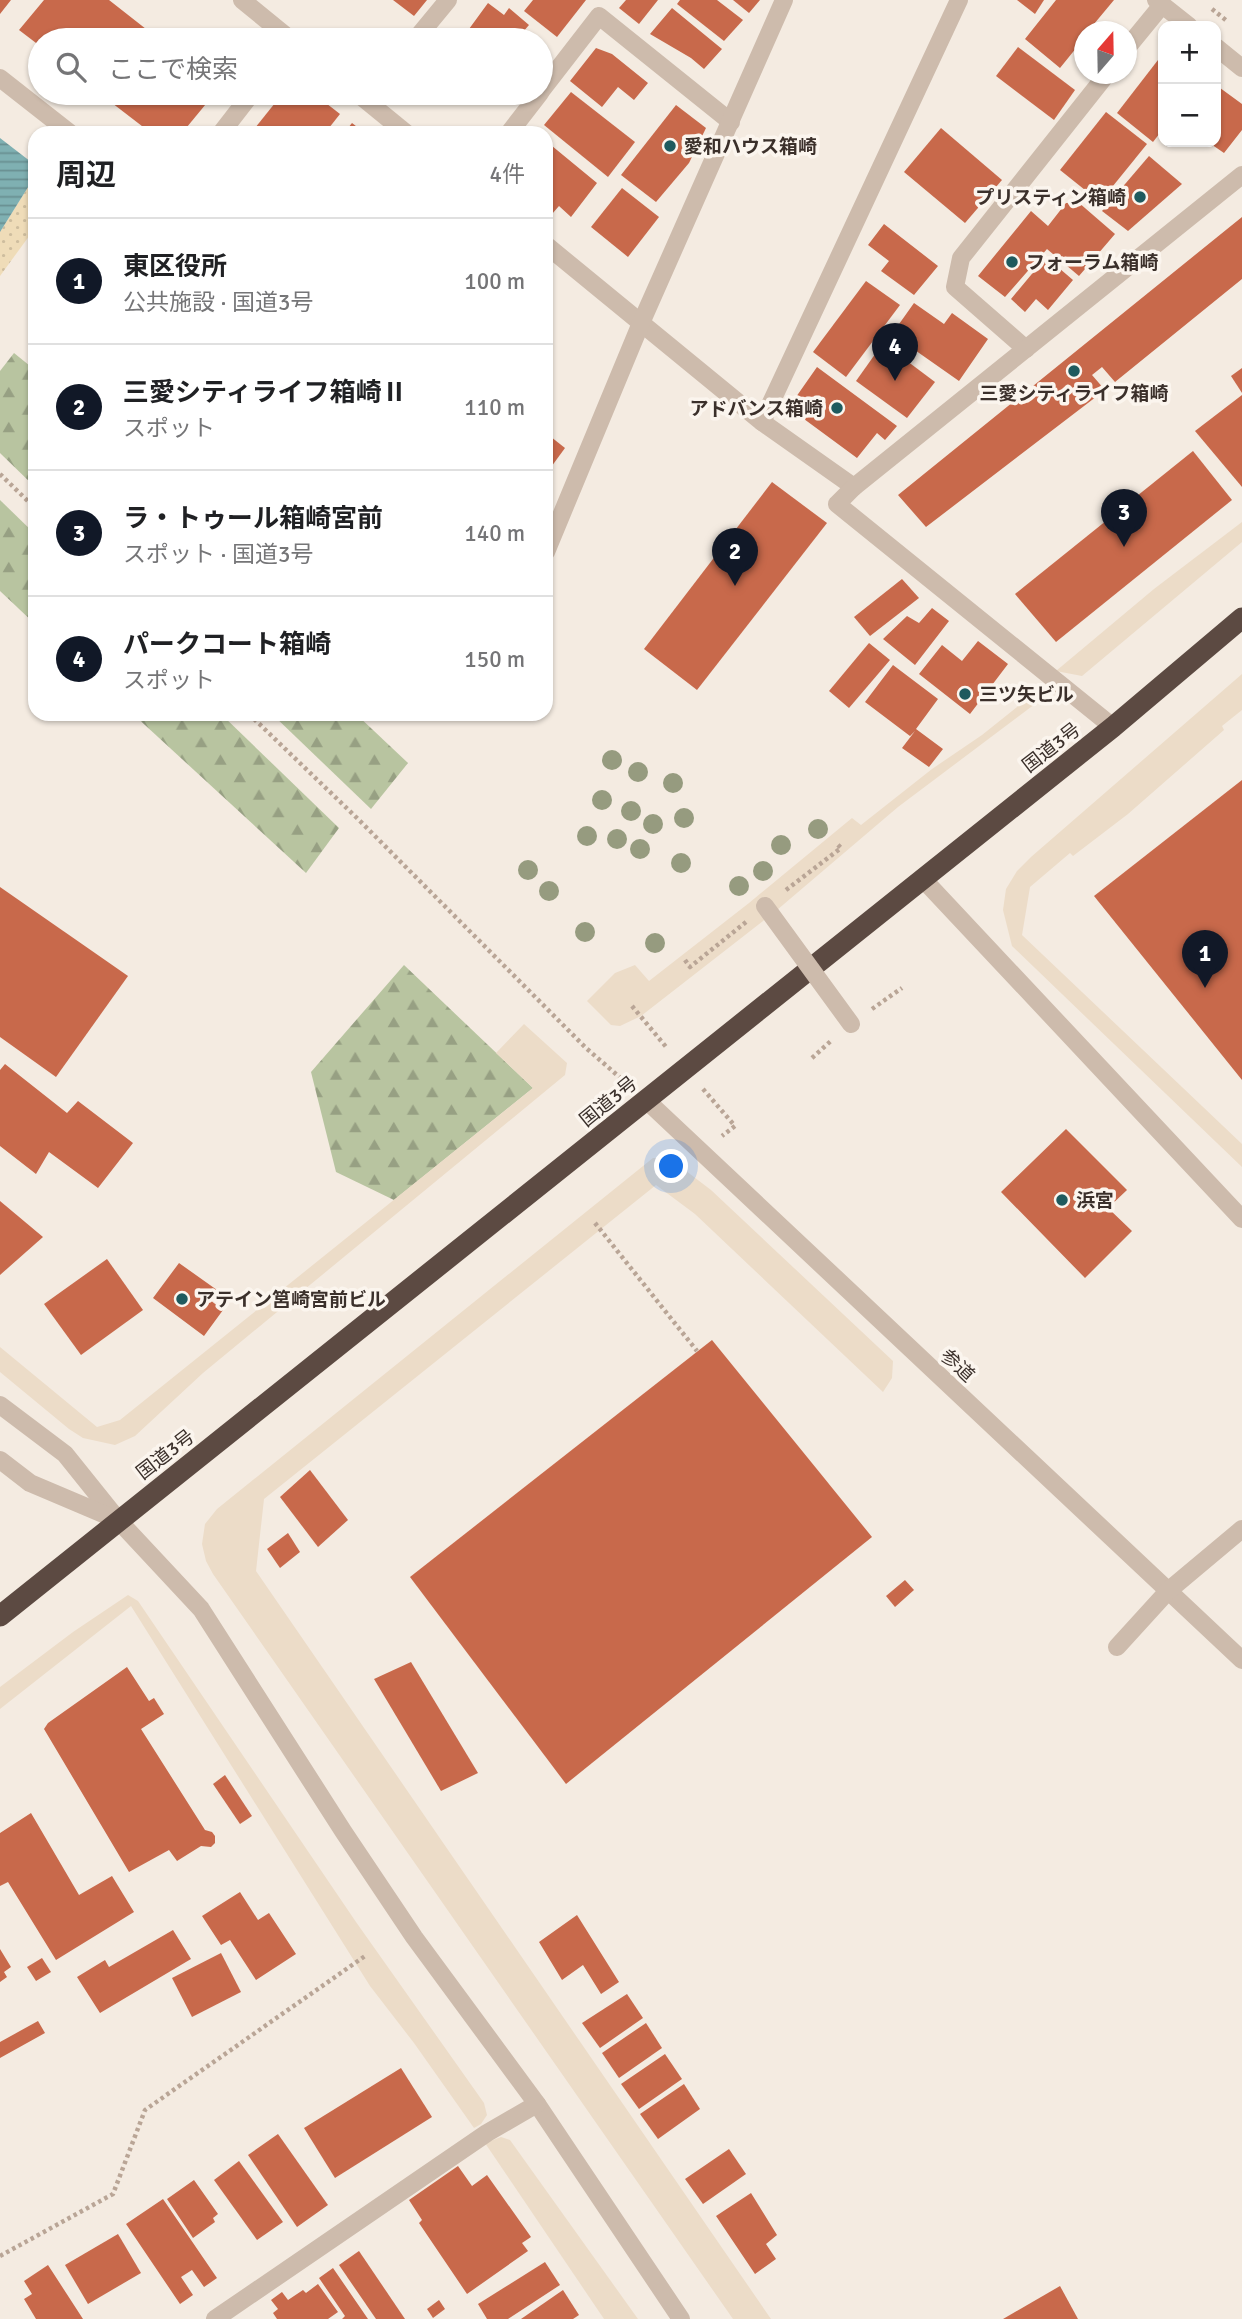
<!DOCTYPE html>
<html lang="ja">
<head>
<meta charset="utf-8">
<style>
	body { margin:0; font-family:Signika,"Noto Sans JP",sans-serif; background:#f2f2f2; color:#202124 }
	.controls { position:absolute; right:21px; top:21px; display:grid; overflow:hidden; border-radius:14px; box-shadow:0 2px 5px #0004 }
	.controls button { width:63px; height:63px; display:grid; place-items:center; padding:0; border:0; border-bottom:2px solid #e0e0e0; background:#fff; color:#202124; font:35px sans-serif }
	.compass { position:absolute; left:1074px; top:21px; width:63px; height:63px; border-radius:50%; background:#fff; box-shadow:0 2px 5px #0004; rotate:20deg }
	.you { position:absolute; left:672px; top:1167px; width:24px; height:24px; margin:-18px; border:5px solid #fff; border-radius:50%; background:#1a73e8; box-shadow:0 0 0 10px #1a73e833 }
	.badge { display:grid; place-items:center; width:46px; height:46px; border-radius:50%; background:#111827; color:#fff; font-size:23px; font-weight:700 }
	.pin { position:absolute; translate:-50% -58px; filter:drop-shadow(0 2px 4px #0008) }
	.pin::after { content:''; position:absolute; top:37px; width:24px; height:21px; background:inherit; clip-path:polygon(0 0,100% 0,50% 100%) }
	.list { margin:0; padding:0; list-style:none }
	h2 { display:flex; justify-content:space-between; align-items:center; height:91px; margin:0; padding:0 28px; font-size:30px }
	h2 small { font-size:23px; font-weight:400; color:#757577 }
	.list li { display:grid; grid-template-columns:46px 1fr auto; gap:21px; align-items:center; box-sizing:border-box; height:126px; padding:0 28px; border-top:2px solid #e0e0e0 }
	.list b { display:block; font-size:26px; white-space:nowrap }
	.list p { margin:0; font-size:23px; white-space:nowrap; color:#757577 }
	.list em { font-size:23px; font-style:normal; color:#757577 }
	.icon { flex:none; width:38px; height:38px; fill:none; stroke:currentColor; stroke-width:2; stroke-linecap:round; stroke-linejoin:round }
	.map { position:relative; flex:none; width:1242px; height:2319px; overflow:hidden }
	.search { position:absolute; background:#fff; box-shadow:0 2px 5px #0004; left:28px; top:28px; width:525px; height:77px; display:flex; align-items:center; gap:18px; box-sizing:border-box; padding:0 24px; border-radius:38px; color:#757577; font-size:26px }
	.panel { position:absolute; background:#fff; box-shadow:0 2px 5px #0004; left:28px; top:126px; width:525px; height:595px; border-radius:21px }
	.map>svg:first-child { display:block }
	.forest { fill:url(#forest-firs) }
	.sand { fill:url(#sand-dots) }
	.plaza { fill:#ecdcc8 }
	.water { fill:url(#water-rules) }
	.building { fill:#c8694b }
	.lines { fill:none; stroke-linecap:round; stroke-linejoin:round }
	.path { stroke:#b9a596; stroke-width:4.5; stroke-dasharray:3.5 3.5; stroke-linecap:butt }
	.minor { stroke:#cdbbac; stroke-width:18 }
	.highway { stroke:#5c4a42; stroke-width:21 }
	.minor-bridge { stroke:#cdbbac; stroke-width:18 }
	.tree { fill:#969b7f }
	.poi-dot { fill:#1f5a5e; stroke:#fbf5ee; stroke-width:2.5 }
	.labels { text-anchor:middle; stroke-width:7; stroke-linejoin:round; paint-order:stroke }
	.poi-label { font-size:19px; font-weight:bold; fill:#3b302b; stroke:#fbf5ee; text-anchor:start }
	.street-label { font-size:19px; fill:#3b302b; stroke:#fbf5ee }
</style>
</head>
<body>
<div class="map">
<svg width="1242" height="2319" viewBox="0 0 1242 2319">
	<defs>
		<pattern id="forest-firs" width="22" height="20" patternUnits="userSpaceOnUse" patternTransform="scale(1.75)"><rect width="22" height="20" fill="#b8c4a0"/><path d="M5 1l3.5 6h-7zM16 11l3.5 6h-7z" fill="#97a083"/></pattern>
		<pattern id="sand-dots" width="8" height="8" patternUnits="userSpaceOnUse" patternTransform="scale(1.75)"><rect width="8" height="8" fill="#efdcb8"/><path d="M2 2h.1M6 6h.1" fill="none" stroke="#cebd9e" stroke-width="1.8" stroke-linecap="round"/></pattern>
		<pattern id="water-rules" width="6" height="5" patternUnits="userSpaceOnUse" patternTransform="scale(1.75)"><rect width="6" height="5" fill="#7fb0b2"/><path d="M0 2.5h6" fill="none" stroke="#699091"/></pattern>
	</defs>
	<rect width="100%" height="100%" fill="#f4ebe1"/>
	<g class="forest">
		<polygon points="14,353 35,370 35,487 0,453 0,371"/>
		<polygon points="0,500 35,534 35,624 0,591"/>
		<polygon points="133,714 221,714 339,828 306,873"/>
		<polygon points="272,714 356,714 408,763 371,809"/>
		<polygon points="404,965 533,1088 394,1200 336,1172 311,1072"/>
	</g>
	<polygon class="sand" points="35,176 35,228 0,276 0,232"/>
	<g class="plaza">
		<polygon points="1242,522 1242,542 1082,676 1056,671 1154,589"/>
		<polygon points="1242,674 1242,710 1222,726 1224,730 1128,814 1073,856 1070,853 1030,887 1022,935 1242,1144 1242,1167 1012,946 1003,910 1006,889 1017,871 1031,857"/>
		<polygon points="1042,687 1035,704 898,807 777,910 641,1016 620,1026 611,1025 587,1001 615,973 635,965 649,981 749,903 852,818 861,825 932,769 982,735"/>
		<polygon points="524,1024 567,1063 565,1075 203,1373 135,1436 115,1445 83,1438 69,1429 0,1372 0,1347 97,1427 120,1420 533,1088 496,1053"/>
		<polygon points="653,1158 669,1158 711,1190 893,1361 892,1378 883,1392 695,1214 656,1185 264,1499 256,1571 771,2319 733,2319 213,1574 206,1561 202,1544 205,1524 217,1509"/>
		<polygon points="128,1595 138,1601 356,1922 484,2103 487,2115 481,2124 474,2128 414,2043 370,1986 131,1606 0,1709 0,1687 73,1632"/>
		<polygon points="501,2137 510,2140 638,2319 604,2319 485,2143"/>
	</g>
	<polygon class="water" points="0,138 35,165 35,176 0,232"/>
	<g class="building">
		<polygon points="0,0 11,0 0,14"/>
		<polygon points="44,0 109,0 160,40 40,40 40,46 19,30"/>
		<polygon points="393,0 427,0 414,16"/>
		<polygon points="533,0 586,0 557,37 524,11"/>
		<polygon points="626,0 658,0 639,24 619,8"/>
		<polygon points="680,0 717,0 743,20 724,41 677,4"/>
		<polygon points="733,0 760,0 749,13"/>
		<polygon points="1017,0 1044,0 1035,14"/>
		<polygon points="1056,0 1114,0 1094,24 1102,32 1084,32 1084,53 1077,47 1060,68 1025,39"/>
		<polygon points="488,3 504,15 509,8 529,25 516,40 461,40"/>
		<polygon points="672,8 722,49 704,69 691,58 650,34"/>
		<polygon points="1018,47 1075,90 1054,120 996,76"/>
		<polygon points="596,48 612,54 648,83 634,100 618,87 602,107 570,81"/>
		<polygon points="1158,60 1163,63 1163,129 1153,142 1117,113"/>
		<polygon points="1216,85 1242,104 1242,130 1224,153 1208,142 1216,142"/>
		<polygon points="571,92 635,142 608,177 544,125"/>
		<polygon points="99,93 215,93 182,133 151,133"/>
		<polygon points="283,93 313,93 340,114 325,133 251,133"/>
		<polygon points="676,105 706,128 689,163 656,202 621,175"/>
		<polygon points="1106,112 1147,144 1100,202 1060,170"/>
		<polygon points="352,123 365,133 344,133"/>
		<polygon points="941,128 1002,180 965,223 904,172"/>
		<polygon points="546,141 597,183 571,217 559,206 552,214 546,210"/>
		<polygon points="1149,156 1182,184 1128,231 1102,211"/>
		<polygon points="622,188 659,217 628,257 591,227"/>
		<polygon points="1078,202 1115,234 1079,276 1047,249 1005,297 978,276 1031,211 1048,226 1066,203"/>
		<polygon points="1242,217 1242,279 1115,382 1102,367 1092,375 1105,390 926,527 898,495"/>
		<polygon points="884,224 938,266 914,295 881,271 889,261 868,245"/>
		<polygon points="1046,257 1073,280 1048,310 1036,299 1025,312 1011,299"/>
		<polygon points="866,281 900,305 846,377 813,352"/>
		<polygon points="914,303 944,324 952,313 988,339 959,381 892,334"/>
		<polygon points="883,343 935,382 907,418 856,381"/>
		<polygon points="817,367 897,426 885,440 877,433 857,458 804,419 796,397"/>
		<polygon points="1242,368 1242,393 1231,376"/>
		<polygon points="1242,395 1242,487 1195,431"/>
		<polygon points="546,433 565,448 546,474"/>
		<polygon points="1193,451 1232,500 1056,642 1015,594"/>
		<polygon points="772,482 827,523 697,690 644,649"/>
		<polygon points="902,579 919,598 870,636 854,617"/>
		<polygon points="932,608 949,621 915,665 883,639 907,616 919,623"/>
		<polygon points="978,641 1008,664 970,714 919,674 942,645 962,661"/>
		<polygon points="869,643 890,660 849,708 829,691"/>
		<polygon points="893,665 938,699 916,729 943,749 929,767 902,748 915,731 910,736 865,702"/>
		<polygon points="1242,780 1242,1080 1094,896"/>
		<polygon points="0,887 128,976 56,1077 0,1037"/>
		<polygon points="5,1064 67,1113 78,1101 133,1143 98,1188 49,1152 36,1174 0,1146 0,1070"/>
		<polygon points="1066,1129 1127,1190 1108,1208 1132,1231 1085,1278 1001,1192"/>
		<polygon points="0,1201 43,1237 0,1275"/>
		<polygon points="107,1259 143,1310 81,1355 44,1304"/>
		<polygon points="179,1263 217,1290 210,1300 223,1310 204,1336 153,1298"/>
		<polygon points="712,1340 872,1537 566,1784 410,1577"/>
		<polygon points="310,1470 348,1520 318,1547 280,1497"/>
		<polygon points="288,1533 300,1552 280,1568 267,1549"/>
		<polygon points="905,1580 914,1590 895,1607 886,1596"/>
		<polygon points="411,1662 478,1773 441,1791 374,1679"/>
		<polygon points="127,1667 149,1701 154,1698 164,1714 141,1729 205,1830 212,1832 215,1836 215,1843 211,1847 201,1846 177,1861 169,1850 129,1872 44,1729 48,1723"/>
		<polygon points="225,1775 252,1816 240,1824 213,1784"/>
		<polygon points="31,1813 79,1895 112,1876 134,1912 56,1960 8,1882 0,1886 0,1833"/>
		<polygon points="240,1892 258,1920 269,1913 296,1954 256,1980 230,1940 221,1945 202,1916"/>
		<polygon points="577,1915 619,1982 601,1994 583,1965 562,1980 539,1942"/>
		<polygon points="173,1930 191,1959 100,2013 77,1977 105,1960 109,1967"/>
		<polygon points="0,1949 11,1967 4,1972 7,1977 0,1982"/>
		<polygon points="221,1953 241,1992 192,2017 172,1978"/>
		<polygon points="42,1958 51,1972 36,1981 27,1967"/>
		<polygon points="627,1994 643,2018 600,2048 582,2023"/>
		<polygon points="38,2021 45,2033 0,2058 0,2042"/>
		<polygon points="646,2023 662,2048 619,2078 602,2053"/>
		<polygon points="665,2054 682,2079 639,2109 621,2084"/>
		<polygon points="401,2068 432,2117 335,2178 304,2128"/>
		<polygon points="684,2084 700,2109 658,2139 640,2114"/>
		<polygon points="278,2134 328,2205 297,2227 248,2155"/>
		<polygon points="729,2149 746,2174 703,2204 685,2179"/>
		<polygon points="239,2161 283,2222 257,2240 214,2180"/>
		<polygon points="458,2166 472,2186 487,2175 531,2237 522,2243 528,2251 467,2294 419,2223 422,2220 409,2200"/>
		<polygon points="194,2180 218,2214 213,2218 215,2222 193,2238 167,2199"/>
		<polygon points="751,2193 777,2235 766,2244 776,2259 755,2274 716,2216"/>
		<polygon points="163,2199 217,2278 204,2287 192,2270 181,2277 193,2295 180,2304 126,2224"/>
		<polygon points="118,2234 141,2273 88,2304 65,2265"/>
		<polygon points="359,2251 405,2319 376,2319 339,2265"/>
		<polygon points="545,2262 560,2285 508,2319 487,2319 478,2304"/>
		<polygon points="48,2265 83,2319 36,2319 24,2299 32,2294 24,2281"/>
		<polygon points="333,2268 368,2319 342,2319 345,2316 319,2278"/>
		<polygon points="318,2284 338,2312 328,2319 277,2319 273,2313 278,2309 271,2300 282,2292 288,2300 303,2290 306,2293"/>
		<polygon points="1060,2286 1078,2319 1003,2319"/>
		<polygon points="563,2290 579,2315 573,2319 521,2319"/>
		<polygon points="439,2300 445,2309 433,2318 427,2309"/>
	</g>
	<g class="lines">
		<g class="path">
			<polyline points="1212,9 1227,21"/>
			<polyline points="0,474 35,508"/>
			<polyline points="249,714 359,820 586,1048 624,1081"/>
			<polyline points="786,890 841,848 836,843"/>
			<polyline points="685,960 690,967 746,922"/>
			<polyline points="632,1006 667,1048"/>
			<polyline points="872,1009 902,988"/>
			<polyline points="812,1058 832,1040"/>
			<polyline points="703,1089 735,1126 722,1136"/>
			<polyline points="672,1176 683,1167"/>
			<polyline points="595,1223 697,1351"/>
			<polyline points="0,2256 113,2194 145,2110 365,1956"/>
		</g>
		<g class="minor">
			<polyline points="242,0 291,40"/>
			<polyline points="1156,0 1189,26"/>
			<polyline points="415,40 448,0"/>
			<polyline points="1216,47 1242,68"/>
			<polyline points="1126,49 1162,5"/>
			<polyline points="0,78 70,133"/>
			<polyline points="541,91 599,16 731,122"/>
			<polyline points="357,93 406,133"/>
			<polyline points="221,133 252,93"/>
			<polyline points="509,133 540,93"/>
			<polyline points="546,245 762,422 854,487"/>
			<polyline points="1026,349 955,287 961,258 1107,74"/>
			<polyline points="762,422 959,0"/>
			<polyline points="546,552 641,323 784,0"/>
			<polyline points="1113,727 837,504 854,487 1242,175"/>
			<polyline points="922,878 1242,1219"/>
			<polyline points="646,1100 1242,1660"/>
			<polyline points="0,1405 65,1454 118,1520 201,1609 343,1831 414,1937 537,2104 681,2319"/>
			<polyline points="0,1460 30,1483 115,1519"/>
			<polyline points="1117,1647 1168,1591 1242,1529"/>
			<polyline points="215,2319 487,2133 537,2104"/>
		</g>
		<polyline class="highway" points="0,1616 1113,727 1242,618"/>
		<polyline class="minor-bridge" points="765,906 851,1024"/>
	</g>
	<g class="tree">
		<circle cx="612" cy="760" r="10"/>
		<circle cx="638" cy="772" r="10"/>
		<circle cx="673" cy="783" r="10"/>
		<circle cx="602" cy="800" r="10"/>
		<circle cx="631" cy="811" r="10"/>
		<circle cx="684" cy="818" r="10"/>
		<circle cx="653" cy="824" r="10"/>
		<circle cx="818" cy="829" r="10"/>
		<circle cx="587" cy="836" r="10"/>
		<circle cx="617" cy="839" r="10"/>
		<circle cx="781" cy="845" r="10"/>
		<circle cx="640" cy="849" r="10"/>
		<circle cx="681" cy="863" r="10"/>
		<circle cx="528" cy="870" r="10"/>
		<circle cx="763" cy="871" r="10"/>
		<circle cx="739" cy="886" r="10"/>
		<circle cx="549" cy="891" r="10"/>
		<circle cx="585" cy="932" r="10"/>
		<circle cx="655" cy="943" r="10"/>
	</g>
	<g class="poi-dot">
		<circle cx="670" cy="146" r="7"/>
		<circle cx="1140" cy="197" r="7"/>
		<circle cx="1012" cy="262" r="7"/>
		<circle cx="1074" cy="371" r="7"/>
		<circle cx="837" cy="408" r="7"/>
		<circle cx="965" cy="694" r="7"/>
		<circle cx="1062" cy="1200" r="7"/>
		<circle cx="182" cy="1299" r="7"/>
	</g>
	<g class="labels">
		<g class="poi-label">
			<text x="684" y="153">愛和ハウス箱崎</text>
			<text x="1126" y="204" text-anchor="end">プリスティン箱崎</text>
			<text x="1026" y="269">フォーラム箱崎</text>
			<text x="1074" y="400" text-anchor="middle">三愛シティライフ箱崎</text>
			<text x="823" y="415" text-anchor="end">アドバンス箱崎</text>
			<text x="979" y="701">三ツ矢ビル</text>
			<text x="1076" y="1207">浜宮</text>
			<text x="196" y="1306">アテイン筥崎宮前ビル</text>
		</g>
		<g class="street-label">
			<text transform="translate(1051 747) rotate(-38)" y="7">国道3号</text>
			<text transform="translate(608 1101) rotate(-39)" y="7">国道3号</text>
			<text transform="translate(958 1365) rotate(43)" y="7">参道</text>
			<text transform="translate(165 1454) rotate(-38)" y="7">国道3号</text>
		</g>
	</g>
</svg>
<div class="controls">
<button>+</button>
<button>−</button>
</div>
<svg class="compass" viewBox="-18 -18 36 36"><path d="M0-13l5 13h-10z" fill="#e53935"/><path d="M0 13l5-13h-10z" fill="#757577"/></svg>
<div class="you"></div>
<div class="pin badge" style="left:1205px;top:988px">1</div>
<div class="pin badge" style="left:735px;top:586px">2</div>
<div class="pin badge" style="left:1124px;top:547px">3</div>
<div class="pin badge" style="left:895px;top:381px">4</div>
<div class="search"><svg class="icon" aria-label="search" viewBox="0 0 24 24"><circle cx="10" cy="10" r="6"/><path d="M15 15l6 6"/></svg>ここで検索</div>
<section class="panel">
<h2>周辺<small>4件</small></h2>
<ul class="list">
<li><span class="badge">1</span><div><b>東区役所</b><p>公共施設 · 国道3号</p></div><em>100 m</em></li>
<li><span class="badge">2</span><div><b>三愛シティライフ箱崎Ⅱ</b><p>スポット</p></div><em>110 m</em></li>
<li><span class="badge">3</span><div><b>ラ・トゥール箱崎宮前</b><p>スポット · 国道3号</p></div><em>140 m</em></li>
<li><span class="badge">4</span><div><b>パークコート箱崎</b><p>スポット</p></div><em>150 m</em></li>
</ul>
</section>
</div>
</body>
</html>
